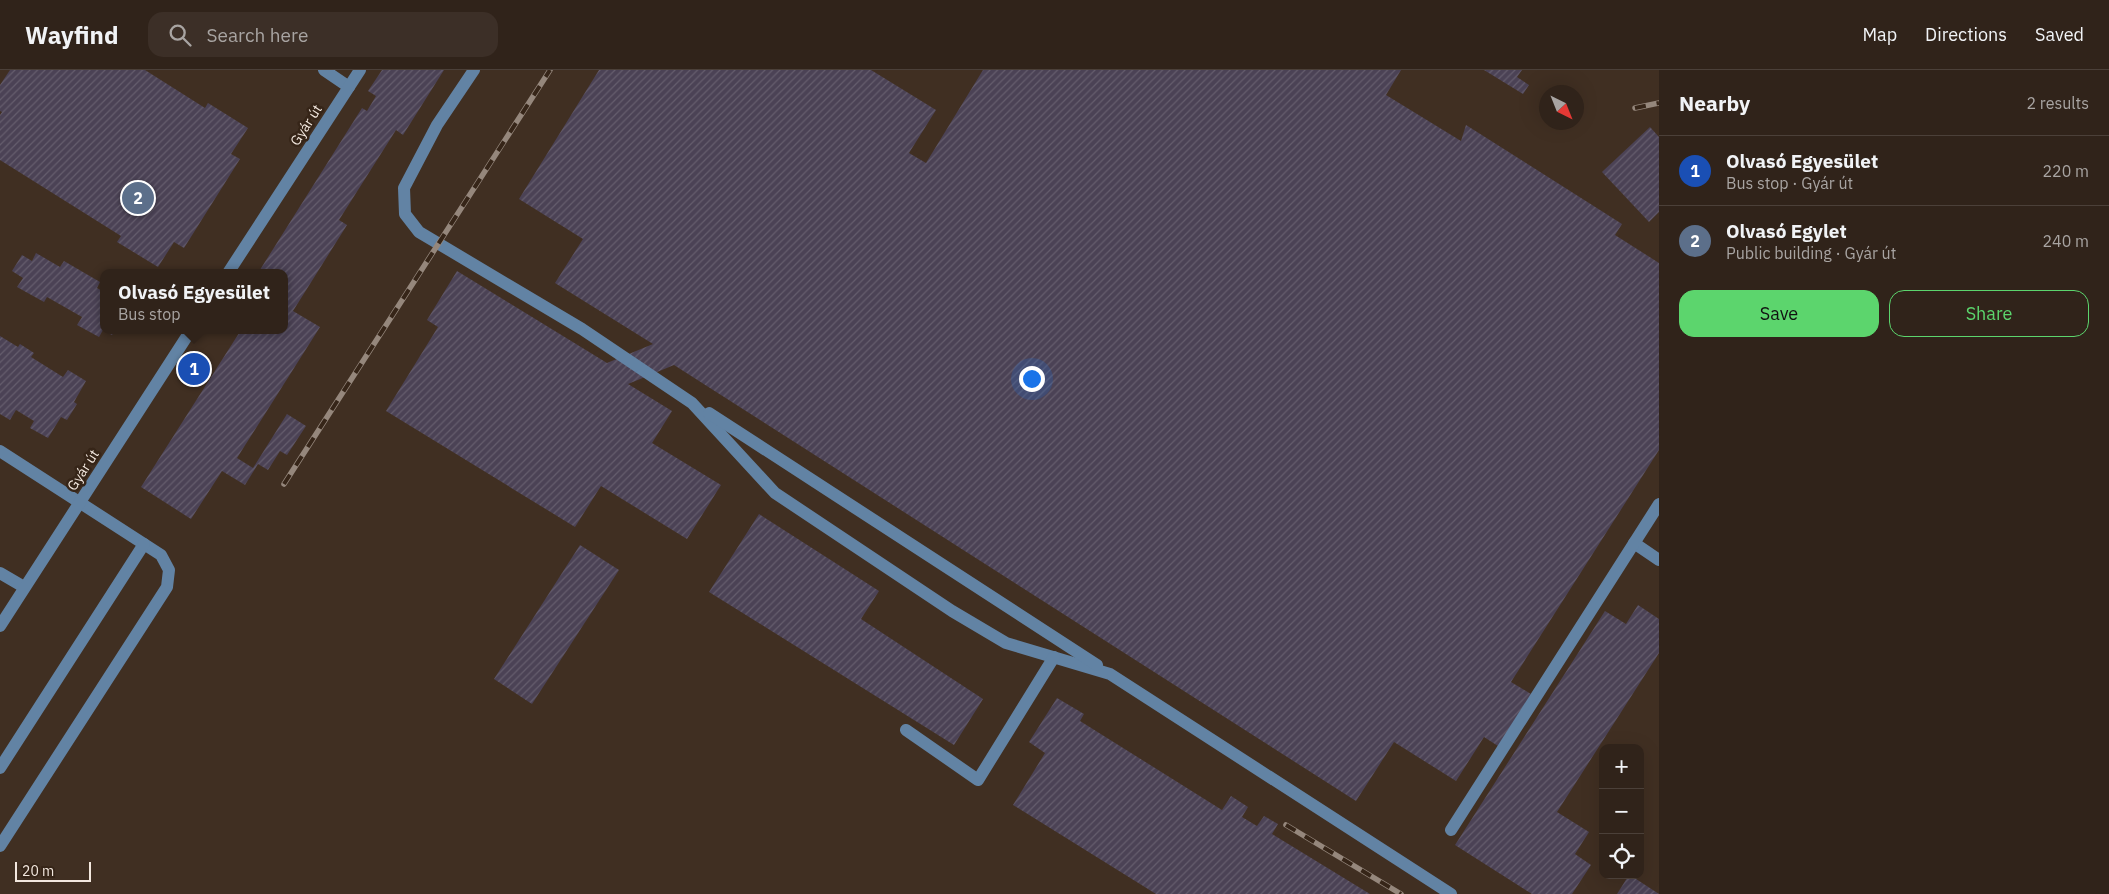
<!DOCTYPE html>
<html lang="en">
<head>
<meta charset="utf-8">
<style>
	body { margin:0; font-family:"IBM Plex Sans",sans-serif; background:#3c2f27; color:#f1f3f6 }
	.controls { position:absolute; right:15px; bottom:15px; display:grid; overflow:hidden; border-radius:10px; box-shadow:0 5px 20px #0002 }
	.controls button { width:45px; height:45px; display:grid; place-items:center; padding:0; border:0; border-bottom:1px solid #4b4039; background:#30231a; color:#f1f3f6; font:25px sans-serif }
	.compass { position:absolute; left:1539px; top:15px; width:45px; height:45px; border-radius:50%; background:#30231a; box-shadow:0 5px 20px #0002; rotate:137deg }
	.scale { position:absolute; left:15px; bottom:12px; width:76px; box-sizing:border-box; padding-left:5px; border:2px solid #f3e8df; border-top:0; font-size:14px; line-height:18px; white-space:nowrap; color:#f3e8df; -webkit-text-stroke:4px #362518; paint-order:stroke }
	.you { position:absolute; left:1031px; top:308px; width:18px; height:18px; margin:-12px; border:4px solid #fff; border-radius:50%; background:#1a73e8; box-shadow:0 0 0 8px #1a73e833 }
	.badge { display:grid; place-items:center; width:32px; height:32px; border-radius:50%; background:#5cd56d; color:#fff; font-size:16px; font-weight:700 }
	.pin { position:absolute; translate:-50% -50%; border:2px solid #fff; box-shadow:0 1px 5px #0006 }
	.popup { position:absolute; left:100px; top:199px; width:188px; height:65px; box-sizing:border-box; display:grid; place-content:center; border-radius:10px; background:#30231a; filter:drop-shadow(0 1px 4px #0005); font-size:16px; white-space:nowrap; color:#a8a4a2 }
	.popup b { font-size:19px; color:#f1f3f6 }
	.popup::after { content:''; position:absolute; left:50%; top:100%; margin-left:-10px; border:10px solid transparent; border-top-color:#30231a }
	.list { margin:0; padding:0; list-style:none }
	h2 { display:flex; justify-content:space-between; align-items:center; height:65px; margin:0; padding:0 20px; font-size:21px }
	h2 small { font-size:16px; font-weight:400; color:#a8a4a2 }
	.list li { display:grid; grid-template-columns:32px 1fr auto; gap:15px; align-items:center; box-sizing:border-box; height:70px; padding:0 20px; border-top:1px solid #4b4039 }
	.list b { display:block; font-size:19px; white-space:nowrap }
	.list p { margin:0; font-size:16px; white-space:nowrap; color:#a8a4a2 }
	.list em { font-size:16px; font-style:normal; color:#a8a4a2 }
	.actions { display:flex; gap:10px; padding:15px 20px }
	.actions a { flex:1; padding:11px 0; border:1px solid #5cd56d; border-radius:15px; text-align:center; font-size:18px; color:#5cd56d }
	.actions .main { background:#5cd56d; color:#111 }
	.icon { flex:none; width:28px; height:28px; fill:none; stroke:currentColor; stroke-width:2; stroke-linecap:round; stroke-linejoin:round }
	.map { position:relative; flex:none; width:1659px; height:824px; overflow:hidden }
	header { display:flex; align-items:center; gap:30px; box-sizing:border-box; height:70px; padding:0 25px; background:#30231a; border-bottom:1px solid #4b4039 }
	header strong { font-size:24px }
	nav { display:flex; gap:28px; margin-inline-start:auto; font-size:18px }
	.search { width:350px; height:45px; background:#3c2f27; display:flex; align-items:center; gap:12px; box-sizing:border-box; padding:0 18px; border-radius:15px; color:#a8a4a2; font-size:19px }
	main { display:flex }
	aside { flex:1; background:#30231a }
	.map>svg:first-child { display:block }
	.building { fill:url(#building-hatch) }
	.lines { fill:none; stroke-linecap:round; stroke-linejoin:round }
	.minor { stroke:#6283a4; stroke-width:12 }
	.rail-casing { stroke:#95877c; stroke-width:5.5 }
	.rail { stroke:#362518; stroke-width:4; stroke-dasharray:11; stroke-linecap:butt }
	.labels { text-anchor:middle; stroke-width:5; stroke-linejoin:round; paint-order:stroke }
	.street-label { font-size:14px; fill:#f3e8df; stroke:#362518 }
</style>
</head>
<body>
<header>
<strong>Wayfind</strong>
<div class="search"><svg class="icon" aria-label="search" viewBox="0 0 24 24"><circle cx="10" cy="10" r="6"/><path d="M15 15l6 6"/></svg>Search here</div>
<nav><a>Map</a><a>Directions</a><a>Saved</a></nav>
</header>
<main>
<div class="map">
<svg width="1659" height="824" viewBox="0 0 1659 824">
	<defs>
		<pattern id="building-hatch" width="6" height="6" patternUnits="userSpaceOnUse" patternTransform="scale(1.25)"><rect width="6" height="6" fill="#4b4255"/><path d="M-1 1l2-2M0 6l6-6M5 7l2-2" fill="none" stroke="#655d6d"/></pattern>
	</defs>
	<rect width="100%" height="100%" fill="#402f22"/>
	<g class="building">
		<polygon points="10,0 145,0 205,38 208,33 248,58 231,84 240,89 184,178 174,172 158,197 117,172 121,166 0,90 0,45 2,42 0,41 0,15"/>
		<polygon points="382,0 444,0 403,65 396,60 339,150 347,155 293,241 320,257 237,388 253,398 287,344 306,356 287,385 280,381 268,400 258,394 245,415 222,401 191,449 141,417 241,260 284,260 284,203 258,203 362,38 367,41 376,26 368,21"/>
		<polygon points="599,0 871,0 936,40 909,83 926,93 983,0 1401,0 1386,25 1461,71 1466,55 1622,154 1615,165 1659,193 1659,380 1511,612 1531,624 1498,676 1484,667 1456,711 1394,672 1356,731 674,295 628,314 672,341 652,373 721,415 687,469 601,416 575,457 386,341 438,257 427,250 457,201 607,293 653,274 555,213 583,169 519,129"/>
		<polygon points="1484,0 1522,0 1517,7 1529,15 1523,24"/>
		<polygon points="1650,57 1659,67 1659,142 1649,152 1602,102"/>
		<polygon points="36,183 60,197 64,191 100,212 97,218 104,222 104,260 115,260 112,265 103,260 99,267 77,255 82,247 47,227 44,232 17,217 23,208 12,201 22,185 32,191"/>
		<polygon points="0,266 18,277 20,274 34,283 31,287 63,307 68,300 86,311 74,332 77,334 67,350 61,347 48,368 30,358 34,351 16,340 10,350 0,344"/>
		<polygon points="759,444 879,521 861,549 983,629 954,675 709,522"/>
		<polygon points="580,475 619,500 532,634 494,609"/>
		<polygon points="1638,535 1659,549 1659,583 1557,742 1589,762 1575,784 1591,795 1572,824 1532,824 1455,775 1605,541 1626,554"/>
		<polygon points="1057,628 1084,644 1080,651 1222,740 1231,726 1248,737 1242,747 1257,756 1264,746 1278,754 1272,764 1370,824 1156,824 1013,735 1045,683 1029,672"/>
		<polygon points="1629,805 1630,805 1659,824 1617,824"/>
	</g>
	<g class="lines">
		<g class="minor">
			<polyline points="324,0 349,17"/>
			<polyline points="474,0 437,55 404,118 405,144 419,162 582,259 692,333 775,423 952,541 1006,573 1110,604 1451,824"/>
			<polyline points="228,203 360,0"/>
			<polyline points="709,343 1097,595"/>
			<polyline points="0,381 161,485 169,500 167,517 0,776"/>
			<polyline points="1634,473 1659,490"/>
			<polyline points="0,503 24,517"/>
			<polyline points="0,556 191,260"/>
			<polyline points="906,660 978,710 1054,587"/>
			<polyline points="0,698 144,474"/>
			<polyline points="1451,760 1659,434"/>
		</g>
		<defs>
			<g id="rail">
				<polyline points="1635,38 1659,33"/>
				<polyline points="284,414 550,0"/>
				<polyline points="1286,755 1401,824"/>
			</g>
		</defs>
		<use href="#rail" class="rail-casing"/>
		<use href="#rail" class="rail"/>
	</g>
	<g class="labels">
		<g class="street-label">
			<text transform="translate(306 55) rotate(-57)" y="5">Gyár út</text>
			<text transform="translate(83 400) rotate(-57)" y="5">Gyár út</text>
		</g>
	</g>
</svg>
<div class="controls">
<button>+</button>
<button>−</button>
<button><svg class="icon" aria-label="locate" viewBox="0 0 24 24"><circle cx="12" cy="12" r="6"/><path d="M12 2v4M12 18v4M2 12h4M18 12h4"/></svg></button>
</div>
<svg class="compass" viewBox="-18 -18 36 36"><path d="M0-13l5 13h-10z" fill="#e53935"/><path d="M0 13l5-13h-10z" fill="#a8a4a2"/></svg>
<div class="scale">20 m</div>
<div class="you"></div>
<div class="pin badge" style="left:194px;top:299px;background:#1a4fb4">1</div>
<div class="popup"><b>Olvasó Egyesület</b>Bus stop</div>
<div class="pin badge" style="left:138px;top:128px;background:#5c6f8a">2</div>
</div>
<aside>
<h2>Nearby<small>2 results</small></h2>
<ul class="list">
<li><span class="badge" style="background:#1a4fb4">1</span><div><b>Olvasó Egyesület</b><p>Bus stop · Gyár út</p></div><em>220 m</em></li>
<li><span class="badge" style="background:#5c6f8a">2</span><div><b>Olvasó Egylet</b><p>Public building · Gyár út</p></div><em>240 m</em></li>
</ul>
<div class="actions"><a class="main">Save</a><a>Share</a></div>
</aside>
</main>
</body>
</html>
